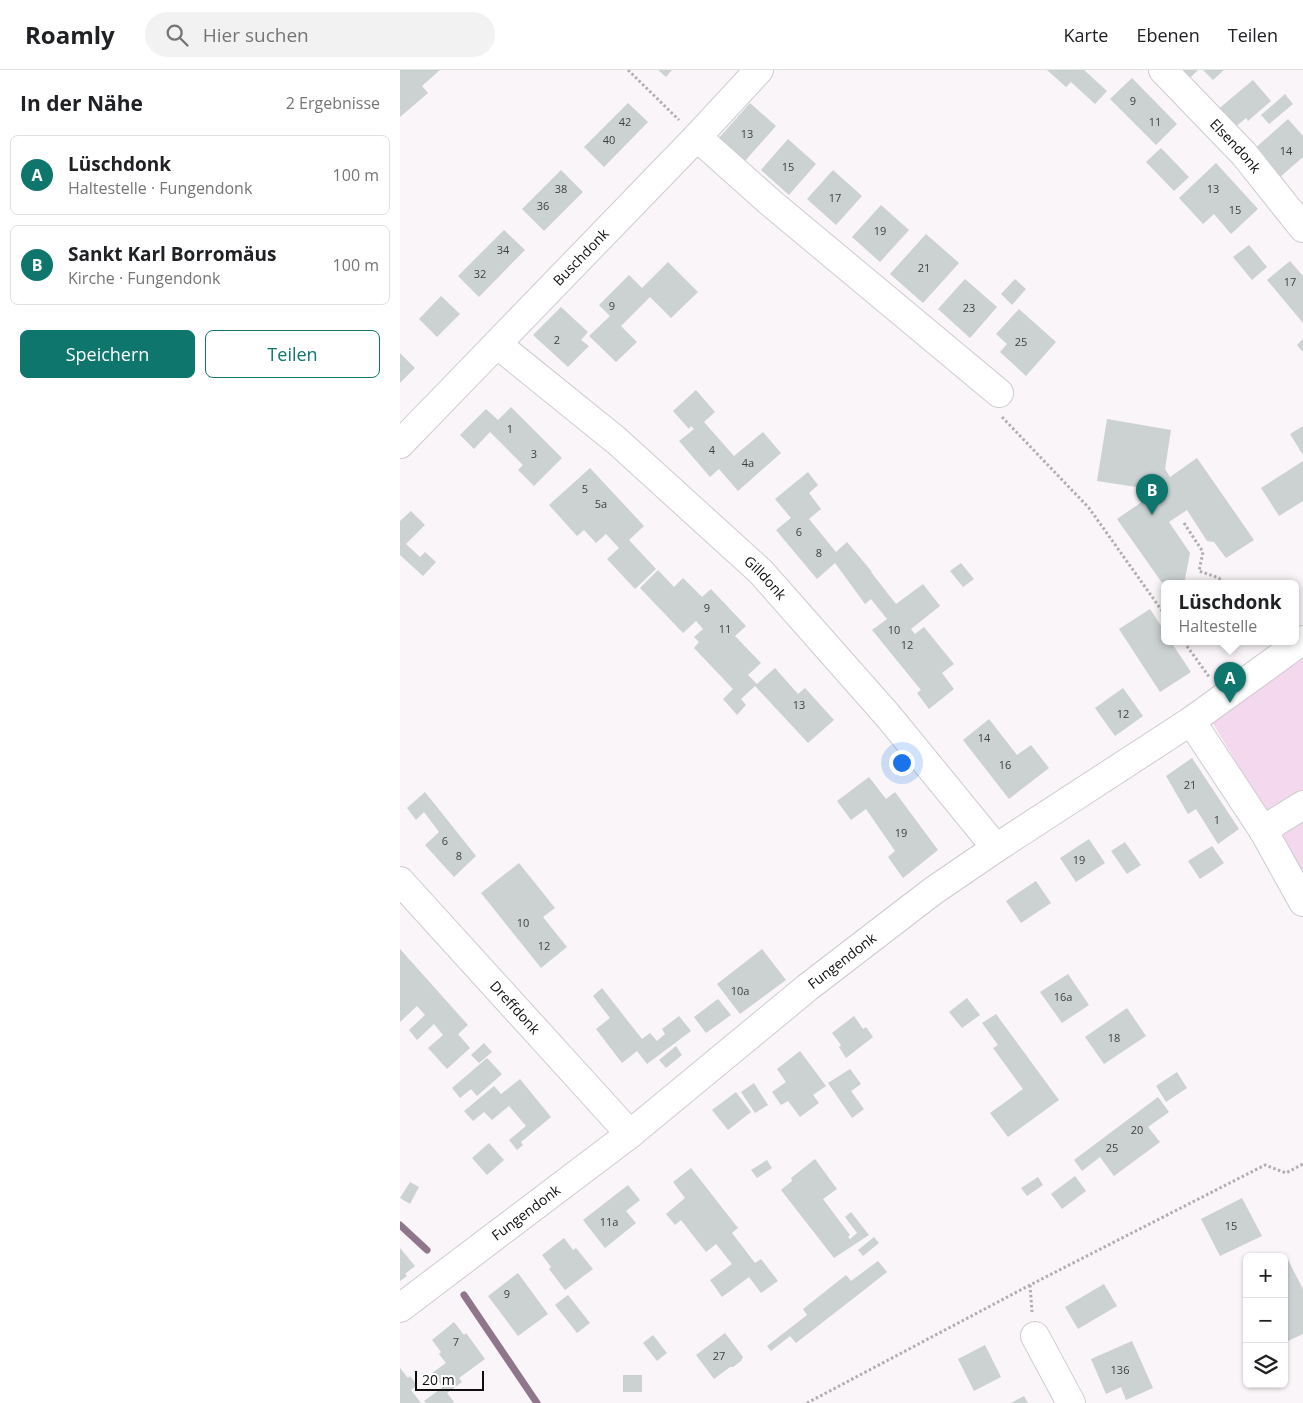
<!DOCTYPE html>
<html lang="de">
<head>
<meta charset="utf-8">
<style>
	body { margin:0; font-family:"Open Sans",sans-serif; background:#f2f2f2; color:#202124 }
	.controls { position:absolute; right:15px; bottom:15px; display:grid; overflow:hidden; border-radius:8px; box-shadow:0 1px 4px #0004 }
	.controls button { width:45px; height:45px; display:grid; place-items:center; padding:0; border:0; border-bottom:1px solid #e0e0e0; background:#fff; color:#202124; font:25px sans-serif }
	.scale { position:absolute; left:15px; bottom:12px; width:69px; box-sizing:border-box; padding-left:5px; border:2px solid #0f0e0f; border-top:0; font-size:14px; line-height:18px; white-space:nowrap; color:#0f0e0f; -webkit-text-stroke:4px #fff; paint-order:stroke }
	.you { position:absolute; left:501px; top:692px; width:18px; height:18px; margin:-12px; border:4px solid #fff; border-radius:50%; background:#1a73e8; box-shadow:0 0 0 8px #1a73e833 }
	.badge { display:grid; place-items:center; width:32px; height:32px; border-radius:50%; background:#0f766e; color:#fff; font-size:16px; font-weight:700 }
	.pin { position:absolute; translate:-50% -41px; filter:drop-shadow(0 1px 2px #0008) }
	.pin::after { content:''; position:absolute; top:26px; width:18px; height:15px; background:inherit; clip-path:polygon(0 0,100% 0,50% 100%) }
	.popup { position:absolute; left:761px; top:510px; width:138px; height:65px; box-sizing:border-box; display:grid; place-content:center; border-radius:8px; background:#fff; filter:drop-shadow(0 1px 4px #0005); font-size:16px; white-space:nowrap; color:#757577 }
	.popup b { font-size:19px; color:#202124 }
	.popup::after { content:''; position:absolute; left:50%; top:100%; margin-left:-10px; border:10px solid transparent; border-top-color:#fff }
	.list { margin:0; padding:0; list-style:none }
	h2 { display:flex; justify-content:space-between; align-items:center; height:65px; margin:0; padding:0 20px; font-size:21px }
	h2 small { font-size:16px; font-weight:400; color:#757577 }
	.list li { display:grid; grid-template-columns:32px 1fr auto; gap:15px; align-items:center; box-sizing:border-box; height:80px; margin:0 10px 10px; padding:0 10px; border:1px solid #e0e0e0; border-radius:8px }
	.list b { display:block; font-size:19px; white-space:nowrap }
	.list p { margin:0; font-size:16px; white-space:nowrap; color:#757577 }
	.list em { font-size:16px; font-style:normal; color:#757577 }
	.actions { display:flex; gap:10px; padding:15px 20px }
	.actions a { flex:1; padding:11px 0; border:1px solid #0f766e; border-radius:8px; text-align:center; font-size:18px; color:#0f766e }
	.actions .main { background:#0f766e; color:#fff }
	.icon { flex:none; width:28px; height:28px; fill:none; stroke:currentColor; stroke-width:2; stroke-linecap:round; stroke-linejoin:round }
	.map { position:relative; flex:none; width:903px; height:1333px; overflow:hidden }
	header { display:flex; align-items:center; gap:30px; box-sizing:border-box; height:70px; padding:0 25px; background:#fff; border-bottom:1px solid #e0e0e0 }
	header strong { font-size:24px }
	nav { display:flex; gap:28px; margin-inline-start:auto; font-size:18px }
	.search { width:350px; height:45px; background:#f2f2f2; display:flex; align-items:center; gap:12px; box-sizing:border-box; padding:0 18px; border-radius:28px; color:#757577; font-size:19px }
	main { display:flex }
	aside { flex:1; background:#fff }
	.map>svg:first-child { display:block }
	.green { fill:#f4d8ed }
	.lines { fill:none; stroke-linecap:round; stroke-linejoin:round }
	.stream { stroke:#8f768a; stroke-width:7 }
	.building { fill:#ccd1d1 }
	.minor-casing { stroke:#cecbce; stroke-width:30 }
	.path { stroke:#b1aeb0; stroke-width:3; stroke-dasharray:2.5 2.5; stroke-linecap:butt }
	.minor { stroke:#fff; stroke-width:28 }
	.labels { text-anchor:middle; stroke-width:4; stroke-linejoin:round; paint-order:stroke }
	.number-label { font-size:11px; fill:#3e3f40 }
	.street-label { font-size:14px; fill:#0f0e0f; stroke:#fff }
</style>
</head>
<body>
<header>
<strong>Roamly</strong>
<div class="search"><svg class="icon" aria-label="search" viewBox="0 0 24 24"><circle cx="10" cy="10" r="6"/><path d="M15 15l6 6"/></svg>Hier suchen</div>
<nav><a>Karte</a><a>Ebenen</a><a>Teilen</a></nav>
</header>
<main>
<aside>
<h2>In der Nähe<small>2 Ergebnisse</small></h2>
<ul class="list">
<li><span class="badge">A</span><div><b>Lüschdonk</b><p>Haltestelle · Fungendonk</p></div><em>100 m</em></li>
<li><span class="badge">B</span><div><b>Sankt Karl Borromäus</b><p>Kirche · Fungendonk</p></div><em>100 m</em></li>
</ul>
<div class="actions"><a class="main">Speichern</a><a>Teilen</a></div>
</aside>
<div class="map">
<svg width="903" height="1333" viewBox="0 0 903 1333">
	<rect width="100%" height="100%" fill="#f9f5f8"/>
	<polygon class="green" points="903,581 903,804 808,645"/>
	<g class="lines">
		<g class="stream">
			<polyline points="0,1155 27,1180"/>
			<polyline points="64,1225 137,1333"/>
		</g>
	</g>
	<g class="building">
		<polygon points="0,0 40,0 22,16 28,23 0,47"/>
		<polygon points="258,0 272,0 266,7"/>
		<polygon points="647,0 684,0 707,21 695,34 671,12 666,17"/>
		<polygon points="779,0 798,0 788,10"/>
		<polygon points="803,0 824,0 813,10"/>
		<polygon points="732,8 777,54 756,75 710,29"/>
		<polygon points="853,10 871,31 848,51 846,48 833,59 816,41"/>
		<polygon points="885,24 893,34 869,54 861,45"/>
		<polygon points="228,33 248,52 204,97 184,77"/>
		<polygon points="350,33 376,56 344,92 318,69"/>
		<polygon points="888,49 903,66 903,87 879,108 853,80"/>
		<polygon points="388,69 416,94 389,125 361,100"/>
		<polygon points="761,78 789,107 774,121 746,92"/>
		<polygon points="816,93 858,139 831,164 814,144 803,154 779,128"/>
		<polygon points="161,100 183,122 144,161 122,139"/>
		<polygon points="433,100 462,126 436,155 407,129"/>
		<polygon points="481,135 509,160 480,192 452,167"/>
		<polygon points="104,160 125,180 79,227 58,206"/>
		<polygon points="526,164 559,193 523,233 490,204"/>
		<polygon points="849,175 867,197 852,210 833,187"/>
		<polygon points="890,191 903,206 903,253 867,210"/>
		<polygon points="268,192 298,222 271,248 250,227 221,256 237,272 216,292 189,266 210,246 199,235 229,205 242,218"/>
		<polygon points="565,209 597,237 570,268 538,239"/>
		<polygon points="615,209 626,219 612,235 601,224"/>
		<polygon points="41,226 60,244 37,267 19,249"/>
		<polygon points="161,237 188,262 181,270 189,276 168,297 133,265"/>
		<polygon points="619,239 656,272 626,306 600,282 607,274 596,264"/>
		<polygon points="903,269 903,282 897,275"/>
		<polygon points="0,283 15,298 0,313"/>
		<polygon points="296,320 315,342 304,352 334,386 363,362 381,383 338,421 319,399 310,407 279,371 294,359 291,356 289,359 273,341"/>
		<polygon points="111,337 162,388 134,416 118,400 123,395 90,362 74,379 60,365 86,339 98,350"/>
		<polygon points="707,349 771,360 765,399 770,407 797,388 854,470 826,488 814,472 807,471 787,440 769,452 790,483 784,514 765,514 765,517 717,449 749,427 743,418 697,411"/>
		<polygon points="903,356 903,385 890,364"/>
		<polygon points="903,391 903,431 879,446 861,418"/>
		<polygon points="190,398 244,456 229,470 256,499 235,519 207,489 219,478 206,464 196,473 184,460 177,466 149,435"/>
		<polygon points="408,402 418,415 409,423 421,439 409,449 436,482 447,472 472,502 471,502 496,534 523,514 540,536 511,559 515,564 524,557 554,594 542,603 554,619 529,639 517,623 521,620 472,560 487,549 471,529 465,534 435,493 417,509 376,460 391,448 375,429"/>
		<polygon points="11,441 25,455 6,474 20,487 25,482 36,492 23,506 0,485 0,451"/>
		<polygon points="561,493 574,509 563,517 550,501"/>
		<polygon points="258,500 274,517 283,508 302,527 311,519 346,556 335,566 361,593 348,605 357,614 375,598 398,624 405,618 434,650 408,673 355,616 341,629 346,635 337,645 323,629 333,619 294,578 299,572 294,567 303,559 296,551 283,563 240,518"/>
		<polygon points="750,539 765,562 765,572 771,572 791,602 760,622 719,559"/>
		<polygon points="723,618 743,646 715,666 695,638"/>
		<polygon points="589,649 617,685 631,675 649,698 609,729 563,670"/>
		<polygon points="792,688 839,759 818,774 796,739 788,744 766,706"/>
		<polygon points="469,707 486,729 495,722 538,780 503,808 488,787 495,781 466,739 451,750 437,731"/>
		<polygon points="25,722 76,786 54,807 25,775 39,762 24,742 16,750 7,738"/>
		<polygon points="689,769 705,793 676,812 660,788"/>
		<polygon points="725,772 741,795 727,804 711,781"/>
		<polygon points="812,776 824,793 800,809 788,791"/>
		<polygon points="119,793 155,838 143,847 167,877 141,898 81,823"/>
		<polygon points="636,811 651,833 621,853 606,831"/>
		<polygon points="0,879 68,955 58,964 70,978 47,999 28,978 43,965 34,954 17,970 9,960 25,945 17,936 0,952"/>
		<polygon points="362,879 386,910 340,944 317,914"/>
		<polygon points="668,904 689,935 662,953 640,922"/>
		<polygon points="202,918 242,969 250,963 257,971 265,964 262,959 279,946 291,961 247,994 237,981 222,993 196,959 210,948 193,926"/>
		<polygon points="567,928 580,945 562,958 549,942"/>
		<polygon points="318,929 331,945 306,963 294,947"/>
		<polygon points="727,938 746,966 704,994 685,967"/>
		<polygon points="596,944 659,1030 608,1067 590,1043 623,1019 593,978 598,975 582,953"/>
		<polygon points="454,946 463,959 466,957 473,967 446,988 439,977 441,975 432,963"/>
		<polygon points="84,973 92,982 79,993 71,985"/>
		<polygon points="276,976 282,985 266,998 259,990"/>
		<polygon points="400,981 426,1016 413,1025 419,1033 400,1047 388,1031 381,1035 372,1022 386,1012 377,999"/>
		<polygon points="87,988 102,1004 77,1026 71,1019 60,1028 52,1018"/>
		<polygon points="450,999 461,1014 451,1021 464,1039 452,1048 428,1013"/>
		<polygon points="777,1002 787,1018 766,1032 756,1016"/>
		<polygon points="120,1009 151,1047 121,1072 123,1075 117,1080 109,1070 126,1056 109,1036 92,1050 84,1042 73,1051 64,1041 94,1016 101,1024"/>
		<polygon points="354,1013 368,1035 355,1043 341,1022"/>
		<polygon points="336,1022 351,1042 328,1060 312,1040"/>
		<polygon points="758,1027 769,1042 748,1057 760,1072 714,1106 700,1087 682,1101 674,1090"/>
		<polygon points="89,1073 104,1090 87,1105 72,1088"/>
		<polygon points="415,1089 437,1119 423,1129 450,1165 448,1167 450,1169 457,1163 445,1147 451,1142 469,1165 434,1188 381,1120 392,1111 391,1108"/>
		<polygon points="367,1090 372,1098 357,1108 351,1100"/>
		<polygon points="291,1098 338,1158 332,1163 355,1193 361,1189 378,1211 361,1223 349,1207 322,1227 310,1210 332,1194 316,1174 306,1182 281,1150 275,1155 266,1144 285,1128 273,1112"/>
		<polygon points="675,1106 686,1121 662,1139 651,1124"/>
		<polygon points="638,1107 643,1115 627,1126 621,1118"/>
		<polygon points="10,1112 19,1117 10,1134 0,1128"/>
		<polygon points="228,1115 240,1130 226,1141 236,1153 205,1178 183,1150"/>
		<polygon points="842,1128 862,1166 820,1186 801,1149"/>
		<polygon points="474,1167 479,1173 463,1186 458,1180"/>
		<polygon points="164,1168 173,1180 176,1178 193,1199 165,1220 149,1199 151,1197 142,1185"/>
		<polygon points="0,1178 15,1196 5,1204 7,1206 0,1211"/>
		<polygon points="886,1186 903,1219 903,1264 888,1271 884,1264 884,1187"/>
		<polygon points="478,1191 487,1202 459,1224 396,1273 390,1266 371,1281 367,1276 407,1245 403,1239 446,1205 451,1211"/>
		<polygon points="118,1203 148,1244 118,1266 88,1226"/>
		<polygon points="704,1214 717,1236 678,1259 665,1237"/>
		<polygon points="168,1225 190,1253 177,1263 155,1235"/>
		<polygon points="54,1252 64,1265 66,1263 85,1289 59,1308 62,1312 47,1323 54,1332 53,1333 26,1333 24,1331 43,1317 32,1303 46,1293 39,1284 41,1282 32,1270"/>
		<polygon points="325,1263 343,1287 341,1291 333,1297 330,1297 314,1309 296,1285"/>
		<polygon points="253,1265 267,1283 257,1291 243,1273"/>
		<polygon points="732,1271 753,1318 726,1330 721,1317 706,1324 691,1289"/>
		<polygon points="585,1275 601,1307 574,1321 558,1289"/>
		<polygon points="0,1298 8,1308 10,1306 17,1315 11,1320 21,1333 0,1333"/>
		<rect x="223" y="1305" width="19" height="17"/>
		<polygon points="624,1326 628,1333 611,1333"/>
	</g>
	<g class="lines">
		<defs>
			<g id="minor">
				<path id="s1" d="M 763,0 L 844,84 L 903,158"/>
				<polyline points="297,67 371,133 599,323"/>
				<path id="s2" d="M 97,274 L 217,371 L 361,502 L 489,647 L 596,778"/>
				<path id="s3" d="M 0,374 L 297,67 L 359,0"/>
				<polyline points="791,651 863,760 903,832"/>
				<polyline points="863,760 903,735"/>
				<path id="s4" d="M 0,811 L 230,1064"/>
				<path id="s5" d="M 0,1238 L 230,1064 L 408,917 L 533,821 L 596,778 L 791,651 L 903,570"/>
				<polyline points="635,1266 671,1333"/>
			</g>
		</defs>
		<use href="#minor" class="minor-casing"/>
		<g class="path">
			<polyline points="228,0 279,50"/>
			<polyline points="602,347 689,438 765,545"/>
			<polyline points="784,453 803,482 799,501 819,508 823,514"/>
			<polyline points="784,572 810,608"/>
			<polyline points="630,1215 632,1242"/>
			<polyline points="407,1333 630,1215 865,1095 886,1103 903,1094"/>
		</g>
		<use href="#minor" class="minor"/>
	</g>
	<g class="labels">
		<g class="number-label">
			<text x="733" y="35">9</text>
			<text x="225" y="56">42</text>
			<text x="755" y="56">11</text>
			<text x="347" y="68">13</text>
			<text x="209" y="74">40</text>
			<text x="886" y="85">14</text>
			<text x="388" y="101">15</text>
			<text x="161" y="123">38</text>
			<text x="813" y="123">13</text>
			<text x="435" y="132">17</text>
			<text x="143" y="140">36</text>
			<text x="835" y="144">15</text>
			<text x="480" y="165">19</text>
			<text x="103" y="184">34</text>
			<text x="524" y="202">21</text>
			<text x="80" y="208">32</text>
			<text x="890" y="216">17</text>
			<text x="212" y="240">9</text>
			<text x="569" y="242">23</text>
			<text x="157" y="274">2</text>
			<text x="621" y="276">25</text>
			<text x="110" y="363">1</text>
			<text x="312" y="384">4</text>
			<text x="134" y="388">3</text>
			<text x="348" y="397">4a</text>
			<text x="185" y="423">5</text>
			<text x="201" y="438">5a</text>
			<text x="399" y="466">6</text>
			<text x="419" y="487">8</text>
			<text x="307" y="542">9</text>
			<text x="325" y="563">11</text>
			<text x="494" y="564">10</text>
			<text x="507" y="579">12</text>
			<text x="399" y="639">13</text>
			<text x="723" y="648">12</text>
			<text x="584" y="672">14</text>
			<text x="605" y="699">16</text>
			<text x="790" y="719">21</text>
			<text x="817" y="754">1</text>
			<text x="501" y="767">19</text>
			<text x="45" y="775">6</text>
			<text x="59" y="790">8</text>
			<text x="679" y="794">19</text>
			<text x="123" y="857">10</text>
			<text x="144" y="880">12</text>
			<text x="340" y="925">10a</text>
			<text x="663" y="931">16a</text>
			<text x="714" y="972">18</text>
			<text x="737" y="1064">20</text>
			<text x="712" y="1082">25</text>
			<text x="209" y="1156">11a</text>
			<text x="831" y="1160">15</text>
			<text x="107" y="1228">9</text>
			<text x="56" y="1276">7</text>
			<text x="319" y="1290">27</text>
			<text x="720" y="1304">136</text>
		</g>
		<g class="street-label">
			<text dy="5" stroke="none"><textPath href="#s1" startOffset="105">Elsendonk</textPath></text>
			<text dy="5" stroke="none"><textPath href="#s3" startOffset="260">Buschdonk</textPath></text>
			<text dy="5" stroke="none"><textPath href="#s2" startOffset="356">Gilldonk</textPath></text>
			<text dy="5" stroke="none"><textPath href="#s5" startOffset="562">Fungendonk</textPath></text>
			<text dy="5" stroke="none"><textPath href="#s4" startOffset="171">Dreffdonk</textPath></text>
			<text dy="5" stroke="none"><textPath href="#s5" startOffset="158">Fungendonk</textPath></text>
		</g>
	</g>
</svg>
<div class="controls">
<button>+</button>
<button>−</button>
<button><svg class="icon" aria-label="layers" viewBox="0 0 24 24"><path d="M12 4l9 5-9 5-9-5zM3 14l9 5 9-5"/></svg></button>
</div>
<div class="scale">20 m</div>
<div class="you"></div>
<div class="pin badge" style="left:830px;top:633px">A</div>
<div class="popup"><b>Lüschdonk</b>Haltestelle</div>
<div class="pin badge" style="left:752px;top:445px">B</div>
</div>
</main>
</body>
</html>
